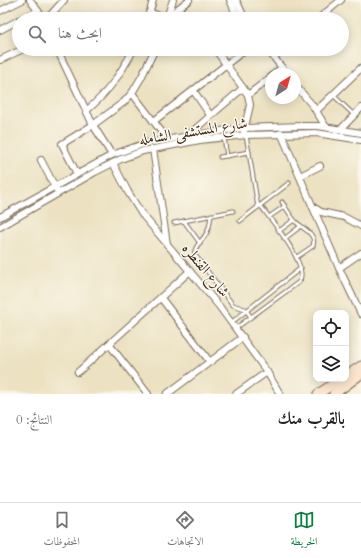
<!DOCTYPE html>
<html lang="ar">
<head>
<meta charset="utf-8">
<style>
	body { margin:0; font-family:Cardo,Amiri,serif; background:#f2f2f2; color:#202124; direction:rtl }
	.controls { position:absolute; right:12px; bottom:12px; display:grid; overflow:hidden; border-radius:8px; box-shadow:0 2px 10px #0003 }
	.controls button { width:36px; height:36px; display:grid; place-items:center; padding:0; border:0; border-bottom:1px solid #e0e0e0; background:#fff; color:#202124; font:20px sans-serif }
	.compass { position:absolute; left:265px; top:68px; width:36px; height:36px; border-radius:50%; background:#fff; box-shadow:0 2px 10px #0003; rotate:37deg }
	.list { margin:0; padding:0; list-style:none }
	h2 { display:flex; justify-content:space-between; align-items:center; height:52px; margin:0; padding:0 16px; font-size:17px }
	h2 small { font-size:13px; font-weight:400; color:#757577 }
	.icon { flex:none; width:22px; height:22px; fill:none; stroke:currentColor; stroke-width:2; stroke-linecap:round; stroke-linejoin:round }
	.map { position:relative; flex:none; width:361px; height:394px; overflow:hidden; direction:ltr }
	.search { position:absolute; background:#fff; box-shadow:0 2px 10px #0003; left:12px; right:12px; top:12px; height:44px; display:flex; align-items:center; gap:10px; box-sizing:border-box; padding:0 14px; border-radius:22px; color:#757577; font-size:15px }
	.sheet { height:108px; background:#fff }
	nav { display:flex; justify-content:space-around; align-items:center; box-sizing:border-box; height:56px; border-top:1px solid #e0e0e0; background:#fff; font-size:11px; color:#757577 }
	nav a { display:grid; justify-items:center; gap:2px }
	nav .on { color:#0b8043 }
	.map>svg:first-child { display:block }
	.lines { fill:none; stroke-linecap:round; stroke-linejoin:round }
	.service-casing { stroke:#796a57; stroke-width:5 }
	.minor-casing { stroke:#796a57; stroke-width:8 }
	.secondary-casing { stroke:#796a57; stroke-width:11 }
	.service { stroke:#fff; stroke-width:3 }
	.minor { stroke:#fff; stroke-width:6 }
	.secondary { stroke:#fce5cf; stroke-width:9 }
	.labels { text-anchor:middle; stroke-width:3; stroke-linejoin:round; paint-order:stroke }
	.street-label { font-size:15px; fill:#3b2a1e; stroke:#fbf7ec }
</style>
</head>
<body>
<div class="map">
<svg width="361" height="394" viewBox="0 0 361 394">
	<rect width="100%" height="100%" fill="#fbf7ec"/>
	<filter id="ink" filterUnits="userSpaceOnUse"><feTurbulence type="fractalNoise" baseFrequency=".025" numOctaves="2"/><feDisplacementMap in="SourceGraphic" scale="8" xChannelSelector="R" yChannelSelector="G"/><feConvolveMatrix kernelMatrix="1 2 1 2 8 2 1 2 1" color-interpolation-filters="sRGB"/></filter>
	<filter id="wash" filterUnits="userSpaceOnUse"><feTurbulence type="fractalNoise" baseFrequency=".012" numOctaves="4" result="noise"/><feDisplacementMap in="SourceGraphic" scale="16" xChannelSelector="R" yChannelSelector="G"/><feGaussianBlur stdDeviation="0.9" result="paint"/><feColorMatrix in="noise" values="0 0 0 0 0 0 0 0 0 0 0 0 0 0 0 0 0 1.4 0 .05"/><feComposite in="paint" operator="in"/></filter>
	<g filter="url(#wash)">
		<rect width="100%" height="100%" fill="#ece2c2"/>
	</g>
	<g filter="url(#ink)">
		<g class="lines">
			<defs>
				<g id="service">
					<polyline points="333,95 354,115"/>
					<polyline points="246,135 258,207"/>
					<polyline points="224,138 227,156"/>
					<polyline points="220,157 249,152"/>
					<path d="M 282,202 C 286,208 290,215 295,221 C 302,229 317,233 313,246 L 297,257"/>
					<path d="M 211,215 C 210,221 210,227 207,232 C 204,240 193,246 195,255 L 233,305 L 245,309 L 251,317"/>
					<polyline points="269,217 285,206"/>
					<polyline points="184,221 200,243"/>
					<polyline points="240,221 289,183"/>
					<polyline points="174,223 233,211"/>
					<polyline points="279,231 294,220"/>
					<polyline points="284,239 301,226"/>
					<polyline points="232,322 301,268"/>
					<path d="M 236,328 L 299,282 C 311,266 270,219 260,205"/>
				</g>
				<g id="minor">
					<polyline points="30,0 44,19"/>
					<polyline points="230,0 238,19"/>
					<polyline points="236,0 245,19"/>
					<polyline points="0,11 22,0"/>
					<polyline points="149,13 167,17 189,0"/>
					<polyline points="167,17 173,0"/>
					<polyline points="21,19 38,11"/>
					<polyline points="47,19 64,0"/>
					<polyline points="148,19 153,0"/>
					<path d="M 171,19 C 179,15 185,11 191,19"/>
					<polyline points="318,19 341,0"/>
					<polyline points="0,30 19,20"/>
					<polyline points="57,49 93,125 112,155"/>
					<polyline points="215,49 248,95 250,105 244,131"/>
					<polyline points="267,49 287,74"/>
					<polyline points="274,57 283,49"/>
					<polyline points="0,60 23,49"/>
					<polyline points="274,74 282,68"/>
					<polyline points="295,85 313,106 326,127"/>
					<polyline points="193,90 210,115"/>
					<polyline points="132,93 167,139"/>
					<polyline points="248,95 271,77"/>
					<path d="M 86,111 C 109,92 120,74 134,49"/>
					<polyline points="316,111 361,68"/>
					<polyline points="154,121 246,49"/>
					<polyline points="341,129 361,108"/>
					<polyline points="281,133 339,268 361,314"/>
					<polyline points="187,136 243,88"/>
					<polyline points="153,149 167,244"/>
					<polyline points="41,160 56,189"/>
					<polyline points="113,163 128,192 141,213 219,306 267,372 280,394"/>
					<polyline points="77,174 62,144 93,125 124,102 132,93 141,78 155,49"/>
					<polyline points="300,176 320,166"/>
					<polyline points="313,207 321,212 344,217 361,226"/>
					<polyline points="0,217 112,155 146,143 227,130 245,128 302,126 318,126 361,133"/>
					<polyline points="0,227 95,172 121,159 143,151 200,140 246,135 316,133 361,140"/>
					<polyline points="339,268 361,253"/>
					<polyline points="161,298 210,362"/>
					<polyline points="109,344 148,394"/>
					<polyline points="78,372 190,271"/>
					<polyline points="167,394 243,337"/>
					<polyline points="236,394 267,372"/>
				</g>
				<g id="secondary">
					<polyline points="346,376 361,366"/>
					<polyline points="318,394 341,379"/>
					<polyline points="334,394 361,374"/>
				</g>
			</defs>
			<use href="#service" class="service-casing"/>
			<use href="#minor" class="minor-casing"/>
			<use href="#secondary" class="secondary-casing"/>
			<use href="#service" class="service"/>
			<use href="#minor" class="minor"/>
			<use href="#secondary" class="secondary"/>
		</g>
	</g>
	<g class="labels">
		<g class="street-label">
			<text transform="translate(193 131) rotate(-9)" y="5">شارع المستشفى الشامله</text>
			<text transform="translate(206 270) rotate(50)" y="5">شارع القنطره</text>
		</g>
	</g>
</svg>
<div class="controls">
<button><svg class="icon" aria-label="locate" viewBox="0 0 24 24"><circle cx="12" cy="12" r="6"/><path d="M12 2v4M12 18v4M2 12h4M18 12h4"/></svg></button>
<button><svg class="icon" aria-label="layers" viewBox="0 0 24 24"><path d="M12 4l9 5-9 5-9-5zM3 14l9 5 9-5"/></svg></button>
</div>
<svg class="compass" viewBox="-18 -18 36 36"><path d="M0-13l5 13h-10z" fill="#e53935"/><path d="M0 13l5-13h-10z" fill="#757577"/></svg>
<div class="search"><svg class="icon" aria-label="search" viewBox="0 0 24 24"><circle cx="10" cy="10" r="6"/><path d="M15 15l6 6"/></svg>ابحث هنا</div>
</div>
<section class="sheet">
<h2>بالقرب منك<small>النتائج: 0</small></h2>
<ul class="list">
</ul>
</section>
<nav>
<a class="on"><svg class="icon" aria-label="map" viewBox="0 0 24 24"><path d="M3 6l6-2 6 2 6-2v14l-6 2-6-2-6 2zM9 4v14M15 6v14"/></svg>الخريطة</a>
<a><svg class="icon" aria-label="directions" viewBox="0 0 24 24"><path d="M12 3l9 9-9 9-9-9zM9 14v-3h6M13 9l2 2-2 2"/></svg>الاتجاهات</a>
<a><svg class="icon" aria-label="saved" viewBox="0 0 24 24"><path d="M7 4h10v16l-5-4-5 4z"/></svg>المحفوظات</a>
</nav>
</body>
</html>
